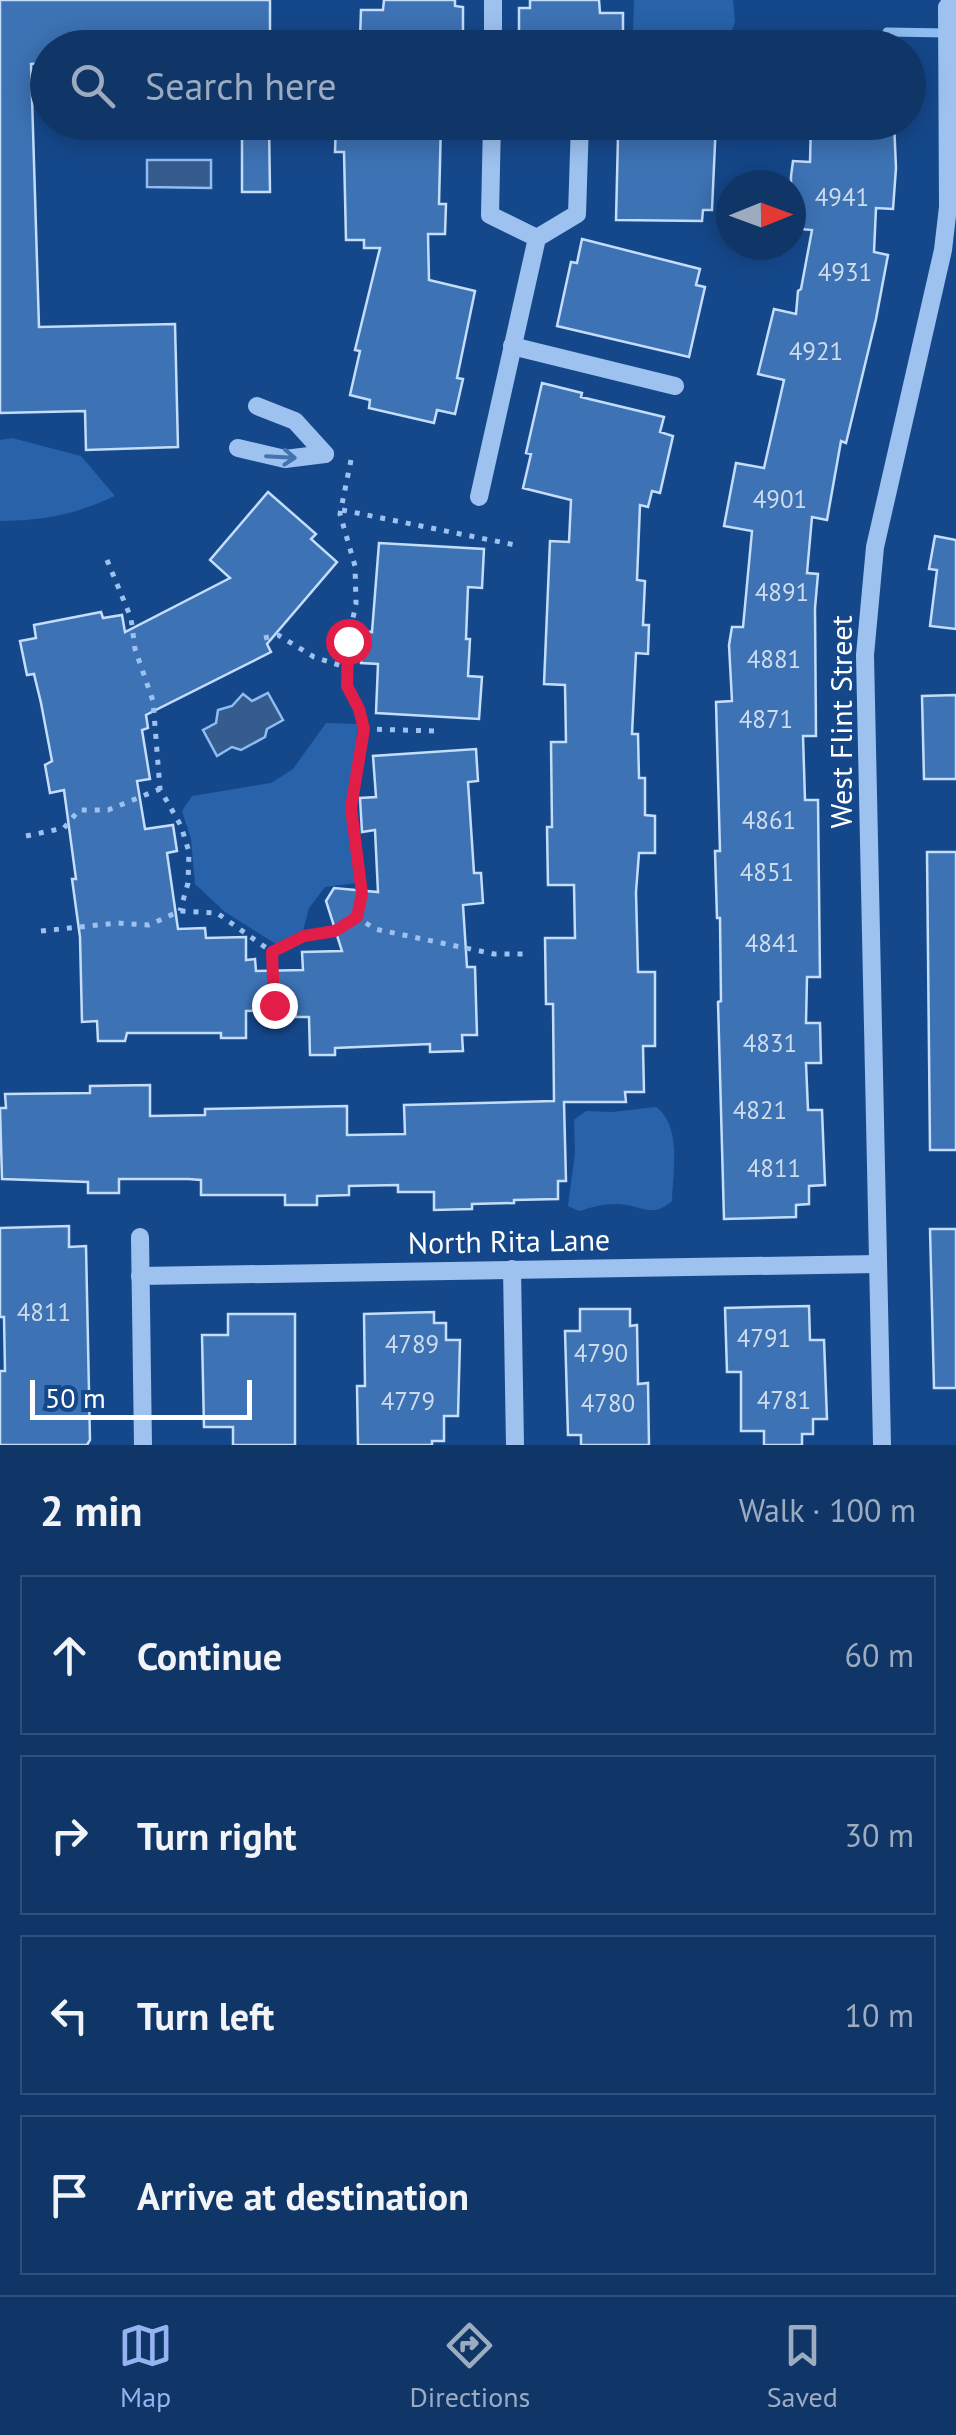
<!DOCTYPE html>
<html lang="en">
<head>
<meta charset="utf-8">
<style>
	body { margin:0; font-family:"PT Sans",sans-serif; background:#1e4171; color:#f1f3f6 }
	.compass { position:absolute; left:716px; top:170px; width:90px; height:90px; border-radius:50%; background:#103668; box-shadow:0 5px 25px #0003; rotate:89deg }
	.scale { position:absolute; left:30px; bottom:25px; width:222px; box-sizing:border-box; padding-left:10px; border:5px solid #fff; border-top:0; font-size:28px; line-height:35px; white-space:nowrap; color:#fff; -webkit-text-stroke:8px #15488b; paint-order:stroke }
	.stop { position:absolute; width:30px; height:30px; margin:-22px; border:8px solid #e11d48; border-radius:50%; background:#fff }
	.stop.end { background:#e11d48; border-color:#fff; box-shadow:0 2px 10px #0008 }
	.list { margin:0; padding:0; list-style:none }
	h2 { display:flex; justify-content:space-between; align-items:center; height:130px; margin:0; padding:0 40px; font-size:42px }
	h2 small { font-size:32px; font-weight:400; color:#9cabc0 }
	.list li { display:grid; grid-template-columns:65px 1fr auto; gap:30px; align-items:center; box-sizing:border-box; height:160px; margin:0 20px 20px; padding:0 20px; border:2px solid #30507c; border-radius:0px }
	.list b { display:block; font-size:38px; white-space:nowrap }
	.list em { font-size:32px; font-style:normal; color:#9cabc0 }
	.icon { flex:none; width:55px; height:55px; fill:none; stroke:currentColor; stroke-width:2; stroke-linecap:round; stroke-linejoin:round }
	.map { position:relative; flex:none; width:956px; height:1445px; overflow:hidden }
	.search { position:absolute; background:#103668; box-shadow:0 5px 25px #0003; left:30px; right:30px; top:30px; height:110px; display:flex; align-items:center; gap:25px; box-sizing:border-box; padding:0 35px; border-radius:55px; color:#9cabc0; font-size:38px }
	.sheet { height:850px; background:#103668 }
	nav { display:flex; justify-content:space-around; align-items:center; box-sizing:border-box; height:140px; border-top:2px solid #30507c; background:#103668; font-size:28px; color:#9cabc0 }
	nav a { display:grid; justify-items:center; gap:5px }
	nav .on { color:#95b2f1 }
	.map>svg:first-child { display:block }
	.green { fill:#2762aa }
	.water { fill:#365b8d; stroke:#8fbdf3; stroke-width:2.5 }
	.lines { fill:none; stroke-linecap:round; stroke-linejoin:round }
	.stream { stroke:#8fbdf3; stroke-width:9 }
	.building { fill:#3d72b4; stroke:#c3ddfb; stroke-width:2.5 }
	.path { stroke:#9dc2f0; stroke-width:5; stroke-dasharray:5 8; stroke-linecap:butt }
	.minor { stroke:#9dc2f0; stroke-width:18 }
	.oneway { stroke:#4573ae }
	.route { stroke:#e11d48; stroke-width:12 }
	.labels { text-anchor:middle; stroke-width:8; stroke-linejoin:round; paint-order:stroke }
	.number-label { font-size:25px; fill:#cedcec }
	.street-label { font-size:30px; fill:#fff; stroke:#15488b }
</style>
</head>
<body>
<div class="map">
<svg width="956" height="1445" viewBox="0 0 956 1445">
	<rect width="100%" height="100%" fill="#15488b"/>
	<g class="green">
		<polygon points="634,0 733,0 735,22 728,40 687,32 633,32"/>
		<path d="M 12,438 L 81,456 L 115,496 C 77,514 42,521 0,521 L 0,440 Z"/>
		<polygon points="326,723 358,724 348,817 356,883 325,887 309,908 302,935 276,944 225,912 195,884 191,839 182,811 192,796 271,783 293,769"/>
		<path d="M 656,1107 C 682,1126 673,1172 672,1201 C 655,1216 647,1209 627,1205 C 610,1202 595,1206 579,1211 L 568,1206 L 575,1153 L 574,1120 L 586,1111 L 612,1112 Z"/>
	</g>
	<g class="water">
		<polygon points="147,160 211,160 211,188 147,187"/>
		<polygon points="268,693 283,720 267,729 265,737 241,750 232,747 217,756 203,730 216,723 218,710 232,706 243,694 252,701"/>
	</g>
	<g class="lines">
		<polyline class="stream" points="887,32 947,33"/>
	</g>
	<g class="building">
		<polygon points="0,0 270,0 270,48 48,48 48,63 31,64 39,327 175,324 178,447 86,450 85,411 0,413"/>
		<polygon points="384,0 455,0 455,6 463,7 463,37 435,36 435,47 376,47 376,40 360,40 361,10 383,10"/>
		<polygon points="530,0 599,0 600,13 623,13 623,47 548,47 548,39 519,38 519,8 530,8"/>
		<polygon points="242,122 269,122 270,192 242,192"/>
		<polygon points="336,122 441,122 439,204 446,204 445,234 428,234 429,280 475,291 457,378 463,379 455,414 437,410 434,423 369,408 370,400 350,395 360,351 355,350 380,248 364,248 364,240 346,240 344,152 335,152"/>
		<polygon points="661,122 716,122 712,210 703,210 702,221 616,220 618,136 661,137"/>
		<polygon points="811,122 894,122 896,168 893,209 876,208 874,252 888,255 876,319 846,443 841,441 827,520 812,517 807,573 818,574 815,608 816,736 803,736 805,800 818,800 820,977 807,977 806,1023 820,1023 821,1063 806,1063 808,1110 822,1110 825,1185 809,1186 809,1204 796,1205 796,1217 724,1219 718,1002 721,1001 720,918 717,918 715,851 720,851 716,702 732,701 729,645 732,627 743,627 752,531 724,526 736,463 764,468 784,380 758,374 774,309 796,314 798,291 801,289 812,230 791,228 791,176 793,161 810,162"/>
		<polygon points="582,239 700,269 696,285 705,287 689,357 557,326 571,262 577,263"/>
		<polygon points="542,383 582,393 581,397 664,417 660,432 673,436 660,493 652,491 648,507 640,505 637,580 645,581 643,625 649,625 648,654 636,653 632,734 638,734 639,778 645,778 645,815 655,816 655,853 639,853 636,892 638,972 655,972 655,1046 643,1046 644,1092 625,1092 626,1102 564,1102 566,1181 558,1181 558,1199 514,1200 514,1203 472,1204 472,1209 434,1210 434,1192 398,1192 398,1185 349,1186 349,1195 317,1196 317,1205 285,1205 285,1195 201,1195 201,1180 188,1179 119,1179 119,1193 88,1193 88,1182 2,1179 0,1108 6,1108 5,1094 90,1093 90,1086 150,1085 150,1116 205,1115 205,1109 347,1106 347,1135 405,1134 404,1105 554,1101 553,1004 546,1004 545,938 575,938 574,885 548,885 547,827 552,827 551,742 566,742 565,685 544,684 550,541 569,542 571,500 523,488 531,454 526,453"/>
		<polygon points="268,492 316,534 311,539 337,562 267,644 271,652 146,715 148,728 142,730 150,779 137,781 145,829 173,825 177,851 167,853 178,929 205,928 206,938 246,937 246,960 255,959 256,971 303,970 302,952 342,951 326,901 334,888 378,892 375,830 362,832 360,798 376,797 373,756 476,749 478,781 468,782 474,873 481,873 483,903 463,905 467,967 475,967 477,1035 462,1035 463,1051 430,1052 430,1044 335,1048 335,1055 310,1055 309,1017 296,1017 295,1010 246,1011 246,1038 221,1038 221,1033 127,1033 125,1041 98,1041 97,1021 82,1022 80,937 72,879 76,879 64,790 50,793 45,765 52,761 41,703 34,674 27,675 20,641 36,638 34,625 101,612 103,618 122,615 125,632 230,578 210,560"/>
		<polygon points="935,536 956,540 956,629 930,626 937,570 929,569"/>
		<polygon points="379,543 484,549 482,588 468,587 466,639 470,639 468,676 482,677 479,719 376,713 378,664 361,663 363,631 372,632"/>
		<polygon points="956,695 956,779 924,779 922,696"/>
		<polygon points="927,852 956,852 956,1150 930,1150"/>
		<polygon points="69,1226 69,1247 86,1246 90,1440 87,1445 0,1445 0,1371 5,1371 4,1317 0,1317 0,1228"/>
		<polygon points="930,1229 956,1229 956,1388 934,1388"/>
		<polygon points="809,1306 810,1340 824,1340 827,1419 813,1419 813,1434 802,1434 802,1445 764,1445 764,1431 741,1431 741,1372 727,1372 725,1308"/>
		<polygon points="580,1309 630,1309 630,1326 637,1325 638,1384 648,1383 649,1445 581,1445 581,1435 568,1435 565,1331 580,1331"/>
		<polygon points="434,1312 434,1323 446,1323 446,1340 460,1340 458,1416 444,1416 444,1441 432,1441 432,1445 358,1445 357,1386 365,1386 364,1314"/>
		<polygon points="228,1314 295,1314 295,1445 233,1445 233,1427 204,1427 202,1335 228,1335"/>
	</g>
	<g class="lines">
		<g class="path">
			<polyline points="351,460 340,514 355,566 356,604 348,641 347,686 359,709 364,729 351,808 362,894 357,917"/>
			<polyline points="342,510 520,546"/>
			<polyline points="107,560 131,618 135,649 153,701 160,789 181,826 189,852 188,883 180,911"/>
			<polyline points="264,638 278,635 314,657 345,667"/>
			<polyline points="364,729 436,731"/>
			<polyline points="26,836 64,828 79,810 108,810 160,789"/>
			<polyline points="41,931 117,923 149,925 180,911 217,913 272,952 274,1005"/>
			<polyline points="272,952 304,936 335,931 357,917 375,929 494,954 524,954"/>
		</g>
		<g class="minor">
			<polyline points="493,48 493,0"/>
			<polyline points="492,122 490,215 537,238"/>
			<polyline points="512,346 675,386"/>
			<polyline points="257,406 295,421 325,454"/>
			<polyline points="238,448 285,459 325,454"/>
			<polyline points="479,497 537,238 577,214 580,122"/>
			<polyline points="140,1237 143,1445"/>
			<polyline points="512,1269 515,1445"/>
			<polyline points="140,1276 878,1264"/>
			<polyline points="882,1445 865,655 875,547 943,250 948,207 947,7 956,7"/>
		</g>
	</g>
	<defs><path id="oneway-shaft" d="M-6 0H5M1.5-3L5.5 0L1.5 3" fill="none" stroke-width="1.6" stroke-linecap="round" stroke-linejoin="round" transform="scale(2.5)"/></defs>
	<use class="oneway" href="#oneway-shaft" transform="translate(281 457) rotate(3)"/>
	<g class="lines">
		<polyline class="route" points="274,1005 272,952 304,936 335,931 357,917 362,894 351,808 364,729 359,709 347,686 348,641"/>
	</g>
	<g class="labels">
		<g class="number-label">
			<text x="842" y="206">4941</text>
			<text x="845" y="281">4931</text>
			<text x="816" y="360">4921</text>
			<text x="780" y="508">4901</text>
			<text x="782" y="601">4891</text>
			<text x="774" y="668">4881</text>
			<text x="766" y="728">4871</text>
			<text x="769" y="829">4861</text>
			<text x="767" y="881">4851</text>
			<text x="772" y="952">4841</text>
			<text x="770" y="1052">4831</text>
			<text x="760" y="1119">4821</text>
			<text x="774" y="1177">4811</text>
			<text x="44" y="1321">4811</text>
			<text x="764" y="1347">4791</text>
			<text x="412" y="1353">4789</text>
			<text x="601" y="1362">4790</text>
			<text x="784" y="1409">4781</text>
			<text x="408" y="1410">4779</text>
			<text x="608" y="1412">4780</text>
		</g>
		<g class="street-label">
			<text transform="translate(842 722) rotate(-90)" y="10">West Flint Street</text>
			<text transform="translate(509 1242) rotate(-1)" y="10">North Rita Lane</text>
		</g>
	</g>
</svg>
<svg class="compass" viewBox="-18 -18 36 36"><path d="M0-13l5 13h-10z" fill="#e53935"/><path d="M0 13l5-13h-10z" fill="#9cabc0"/></svg>
<div class="scale">50 m</div>
<div class="stop" style="left:348px;top:641px"></div>
<div class="stop end" style="left:274px;top:1005px"></div>
<div class="search"><svg class="icon" aria-label="search" viewBox="0 0 24 24"><circle cx="10" cy="10" r="6"/><path d="M15 15l6 6"/></svg>Search here</div>
</div>
<section class="sheet">
<h2>2 min<small>Walk · 100 m</small></h2>
<ul class="list">
<li><svg class="icon" aria-label="ahead" viewBox="0 0 24 24"><path d="M12 20V5M6 11l6-6 6 6"/></svg><div><b>Continue</b></div><em>60 m</em></li>
<li><svg class="icon" aria-label="right" viewBox="0 0 24 24"><path d="M7 20v-9h11M14 6l5 5-5 5"/></svg><div><b>Turn right</b></div><em>30 m</em></li>
<li><svg class="icon" aria-label="left" viewBox="0 0 24 24"><path d="M17 20v-9H6M10 6l-5 5 5 5"/></svg><div><b>Turn left</b></div><em>10 m</em></li>
<li><svg class="icon" aria-label="arrive" viewBox="0 0 24 24"><path d="M6 21V4h12l-3 4 3 4H6"/></svg><div><b>Arrive at destination</b></div></li>
</ul>
</section>
<nav>
<a class="on"><svg class="icon" aria-label="map" viewBox="0 0 24 24"><path d="M3 6l6-2 6 2 6-2v14l-6 2-6-2-6 2zM9 4v14M15 6v14"/></svg>Map</a>
<a><svg class="icon" aria-label="directions" viewBox="0 0 24 24"><path d="M12 3l9 9-9 9-9-9zM9 14v-3h6M13 9l2 2-2 2"/></svg>Directions</a>
<a><svg class="icon" aria-label="saved" viewBox="0 0 24 24"><path d="M7 4h10v16l-5-4-5 4z"/></svg>Saved</a>
</nav>
</body>
</html>
